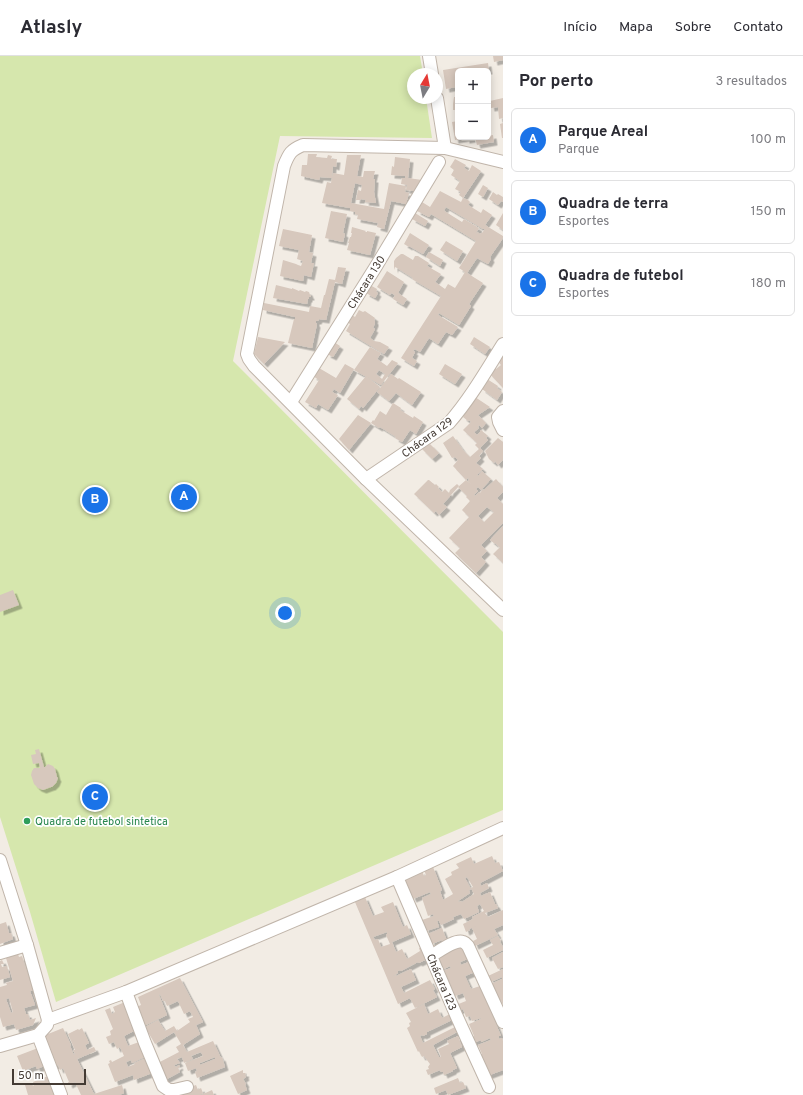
<!DOCTYPE html>
<html lang="pt">
<head>
<meta charset="utf-8">
<style>
	body { margin:0; font-family:Overpass,sans-serif; background:#f7f7f7; color:#2b2b33 }
	.controls { position:absolute; right:12px; top:12px; display:grid; overflow:hidden; border-radius:6px; box-shadow:0 2px 10px #0003 }
	.controls button { width:36px; height:36px; display:grid; place-items:center; padding:0; border:0; border-bottom:1px solid #e1e1e2; background:#fff; color:#2b2b33; font:20px sans-serif }
	.compass { position:absolute; left:407px; top:12px; width:36px; height:36px; border-radius:50%; background:#fff; box-shadow:0 2px 10px #0003; rotate:10deg }
	.scale { position:absolute; left:12px; bottom:10px; width:74px; box-sizing:border-box; padding-left:4px; border:2px solid #443b34; border-top:0; font-size:11px; line-height:14px; white-space:nowrap; color:#443b34; -webkit-text-stroke:3px #fff; paint-order:stroke }
	.you { position:absolute; left:285px; top:557px; width:14px; height:14px; margin:-10px; border:3px solid #fff; border-radius:50%; background:#1a73e8; box-shadow:0 0 0 6px #1a73e833 }
	.badge { display:grid; place-items:center; width:26px; height:26px; border-radius:50%; background:#1a73e8; color:#fff; font-size:13px; font-weight:700 }
	.pin { position:absolute; translate:-50% -50%; border:2px solid #fff; box-shadow:0 1px 4px #0006 }
	.list { margin:0; padding:0; list-style:none }
	h2 { display:flex; justify-content:space-between; align-items:center; height:52px; margin:0; padding:0 16px; font-size:17px }
	h2 small { font-size:13px; font-weight:400; color:#7c7c81 }
	.list li { display:grid; grid-template-columns:26px 1fr auto; gap:12px; align-items:center; box-sizing:border-box; height:64px; margin:0 8px 8px; padding:0 8px; border:1px solid #e1e1e2; border-radius:6px }
	.list b { display:block; font-size:15px; white-space:nowrap }
	.list p { margin:0; font-size:13px; white-space:nowrap; color:#7c7c81 }
	.list em { font-size:13px; font-style:normal; color:#7c7c81 }
	.map { position:relative; flex:none; width:503px; height:1039px; overflow:hidden }
	header { display:flex; align-items:center; gap:24px; box-sizing:border-box; height:56px; padding:0 20px; background:#fff; border-bottom:1px solid #e1e1e2 }
	header strong { font-size:19px }
	nav { display:flex; gap:22px; margin-inline-start:auto; font-size:14px }
	main { display:flex }
	aside { flex:1; background:#fff }
	.map>svg:first-child { display:block }
	.green { fill:#d6e7ad }
	.building { fill:#d7c8bd; fill-rule:evenodd; filter:url(#shadow) }
	.lines { fill:none; stroke-linecap:round; stroke-linejoin:round }
	.minor-casing { stroke:#c0b5aa; stroke-width:14 }
	.minor { stroke:#fff; stroke-width:12 }
	.leisure-dot { fill:#2e9e5b; stroke:#fff; stroke-width:1.5 }
	.labels { text-anchor:middle; stroke-width:3.5; stroke-linejoin:round; paint-order:stroke }
	.street-label { font-size:11px; fill:#443b34; stroke:#fff }
	.leisure-label { font-size:11px; fill:#27864d; stroke:#fff; text-anchor:start }
</style>
</head>
<body>
<header>
<strong>Atlasly</strong>
<nav><a>Início</a><a>Mapa</a><a>Sobre</a><a>Contato</a></nav>
</header>
<main>
<div class="map">
<svg width="503" height="1039" viewBox="0 0 503 1039">
	<defs>
		<filter id="shadow"><feDropShadow dx="3.5" dy="3.5" stdDeviation="0" flood-color="#0004"/></filter>
	</defs>
	<rect width="100%" height="100%" fill="#f2ece4"/>
	<polygon class="green" points="0,0 420,0 423,18 413,18 413,42 426,42 432,82 280,80 233,305 503,576 503,754 56,946 30,856 0,761"/>
	<g class="building">
		<polygon points="493,0 503,0 503,4 494,6"/>
		<polygon points="488,7 489,15 458,15 458,27 455,27 456,31 446,33 443,14"/>
		<polygon points="454,41 458,41 458,54 453,54 453,48"/>
		<polygon points="503,42 503,62 499,63 498,51 491,52 490,45"/>
		<polygon points="458,65 458,81 472,81 472,83 466,84 466,82 455,84 452,66"/>
		<polygon points="503,67 503,82 502,82 500,68"/>
		<polygon points="493,79 494,86 477,89 475,82 488,81 488,80"/>
		<polygon points="308,98 317,98 316,101 327,102 328,99 332,100 331,103 337,103 336,111 333,110 332,122 320,121 319,124 301,120 302,109 307,109"/>
		<polygon points="347,99 361,99 357,120 363,121 364,115 375,115 373,123 375,123 374,136 376,147 365,146 366,144 361,143 361,144 356,144 358,134 361,135 362,129 355,127 351,147 384,153 389,127 406,130 405,136 409,137 406,148 391,145 384,173 377,171 378,167 357,163 358,159 355,158 355,156 350,155 350,152 322,147 327,126 331,127 333,117 344,119"/>
		<polygon points="395,101 410,103 408,122 422,124 415,135 406,134 407,129 401,128 402,122 405,122 405,120 391,119 392,110 394,111"/>
		<polygon points="455,103 466,109 464,112 469,115 472,109 481,115 463,142 459,139 461,136 455,133 460,125 451,119 454,114 450,111"/>
		<polygon points="483,129 488,132 483,141 478,138"/>
		<path d="M 440,135 L 461,146 L 463,142 L 468,144 L 470,146 L 468,149 L 481,157 L 483,153 L 492,159 L 485,169 L 503,180 L 503,182 L 490,201 L 491,203 L 488,208 L 477,202 L 467,217 L 483,227 L 469,248 L 471,250 L 459,269 L 439,257 L 438,259 L 458,271 L 452,279 L 446,276 L 438,288 L 429,282 L 420,296 L 415,293 L 413,295 L 415,296 L 412,302 L 417,305 L 414,310 L 401,302 L 441,240 L 412,223 L 413,222 L 397,212 L 395,211 L 394,214 L 394,205 L 396,202 L 401,198 L 403,198 L 413,204 L 415,200 L 418,200 L 429,207 L 427,210 L 441,218 L 435,226 L 445,233 L 448,228 L 455,232 L 465,216 L 459,212 L 476,185 L 431,158 L 429,161 L 417,155 L 422,146 L 430,151 ZM 446,151 L 483,173 L 485,173 L 482,177 L 481,177 L 480,178 L 477,176 L 476,178 L 476,177 L 479,172 L 464,163 L 462,166 L 446,156 L 444,154 Z"/>
		<polygon points="493,136 497,139 498,138 503,141 503,146 501,145 498,149 489,143"/>
		<polygon points="331,155 347,158 343,177 345,178 343,186 325,182"/>
		<polygon points="415,157 428,165 425,170 412,163"/>
		<polygon points="503,157 503,174 496,169"/>
		<polygon points="352,171 366,175 365,176 367,176 367,175 376,177 370,199 347,194 349,187 348,187 350,181 351,181 352,177 351,177"/>
		<polygon points="283,173 312,179 309,196 313,197 311,207 314,207 311,221 304,219 303,225 280,220 283,204 296,208 298,209 301,210 303,205 297,203 299,194 279,190"/>
		<polygon points="410,177 429,189 423,198 409,190 409,191 404,188"/>
		<polygon points="446,185 463,195 457,205 440,194"/>
		<polygon points="429,196 443,204 440,210 426,201"/>
		<polygon points="338,211 346,212 342,228 335,226 326,264 319,263 318,265 316,265 316,267 317,268 312,292 288,287 294,263 295,263 295,261 263,254 264,247 309,256 310,250 321,252 324,239 325,239 329,223 335,224"/>
		<polygon points="387,215 404,226 398,237 407,243 403,249 393,243 395,239 391,237 390,239 377,231"/>
		<polygon points="276,229 292,233 292,232 299,235 300,234 305,236 306,235 309,236 310,239 311,240 311,241 309,241 309,243 308,243 307,248 273,242"/>
		<polygon points="370,229 377,233 376,236 378,237 375,242 366,237"/>
		<polygon points="359,254 363,256 365,255 375,262 374,264 375,265 375,267 373,272 375,273 370,282 374,285 380,286 389,291 384,298 346,275 350,268 347,266 352,259 355,261"/>
		<polygon points="258,281 285,286 264,308 254,298"/>
		<polygon points="474,281 490,291 485,298 470,288"/>
		<polygon points="334,286 340,290 333,301 327,298"/>
		<path d="M 370,291 L 381,297 L 377,303 L 387,310 L 392,304 L 398,307 L 381,329 L 354,314 ZM 379,314 L 385,318 L 382,323 L 376,318 Z"/>
		<polygon points="503,294 503,332 489,317 493,310 496,313 501,309 497,304"/>
		<polygon points="345,308 354,313 340,337 334,333 332,336 338,339 328,354 318,348 316,352 305,346 319,324 313,320 319,312 336,322"/>
		<polygon points="445,308 462,318 455,328 439,318"/>
		<polygon points="391,318 398,323 399,322 421,336 412,349 396,337 389,345 377,336"/>
		<polygon points="366,320 380,331 363,352 361,350 359,353 347,343"/>
		<polygon points="487,323 498,330 497,332 502,336 497,344 482,333 484,330 483,329"/>
		<path d="M 475,341 L 490,351 L 478,359 L 486,367 L 482,372 L 479,369 L 478,371 L 479,372 L 474,376 L 477,379 L 480,376 L 480,375 L 481,374 L 488,380 L 486,382 L 488,384 L 480,392 L 483,395 L 479,400 L 481,402 L 476,407 L 483,413 L 477,419 L 478,420 L 482,415 L 491,423 L 481,434 L 478,431 L 476,433 L 478,435 L 474,439 L 475,440 L 479,436 L 480,437 L 483,433 L 484,434 L 496,423 L 503,431 L 503,436 L 497,442 L 503,448 L 503,467 L 481,489 L 487,495 L 481,501 L 486,506 L 476,517 L 455,497 L 460,492 L 449,482 L 469,461 L 462,454 L 470,445 L 466,441 L 467,440 L 458,431 L 466,424 L 471,428 L 468,425 L 469,423 L 468,422 L 466,424 L 453,410 L 458,404 L 455,401 L 452,402 L 443,387 L 453,380 L 463,394 L 470,401 L 479,393 L 475,389 L 477,387 L 463,374 L 471,366 L 469,364 L 468,365 L 463,361 ZM 487,451 L 494,456 L 484,466 L 478,460 Z"/>
		<polygon points="393,347 401,352 400,354 413,362 414,360 423,366 416,378 410,374 402,386 395,382 396,381 380,371 379,372 371,367 373,364 374,365 380,355 386,359"/>
		<polygon points="358,359 371,367 349,394 339,383"/>
		<polygon points="498,382 503,386 503,404 498,409 495,405 494,407 489,403 485,395"/>
		<polygon points="430,388 439,397 432,403 422,393"/>
		<polygon points="429,424 435,429 436,428 439,431 438,432 442,436 445,433 449,437 450,434 457,428 459,430 443,448 447,451 439,459 436,455 434,457 433,456 414,438 428,424"/>
		<polygon points="503,470 503,507 493,498 500,491 499,491 495,487 495,488 490,484"/>
		<polygon points="13,534 19,549 0,556 0,539"/>
		<polygon points="39,693 44,711 45,711 48,708 53,710 55,713 57,721 58,722 56,727 52,731 51,731 43,734 38,732 34,728 31,719 32,715 34,712 40,712 39,707 33,708 31,699 36,698 35,694"/>
		<path d="M 492,800 L 495,807 L 499,806 L 503,815 L 480,827 L 481,830 L 487,827 L 489,832 L 480,837 L 481,840 L 490,836 L 495,848 L 496,848 L 498,852 L 485,857 L 488,861 L 503,854 L 503,869 L 494,873 L 498,879 L 475,890 L 473,885 L 477,883 L 472,872 L 476,870 L 469,873 L 470,874 L 466,876 L 463,868 L 473,863 L 472,861 L 484,855 L 480,848 L 477,850 L 479,856 L 464,863 L 461,858 L 453,861 L 454,863 L 441,869 L 439,865 L 437,865 L 439,871 L 426,875 L 422,864 L 434,860 L 433,858 L 428,860 L 422,842 L 431,838 L 430,836 L 413,843 L 404,823 L 422,815 L 424,820 L 426,819 L 424,814 L 433,811 L 442,834 L 440,835 L 443,844 L 453,838 L 445,823 L 452,819 L 451,816 L 459,812 L 456,808 L 471,801 L 474,808 ZM 467,821 L 473,831 L 471,832 L 474,838 L 462,846 L 461,845 L 459,846 L 458,845 L 470,837 L 469,834 L 471,833 L 465,822 Z"/>
		<path d="M 365,841 L 373,860 L 384,856 L 381,851 L 393,846 L 403,871 L 407,869 L 411,878 L 392,886 L 396,896 L 402,893 L 407,903 L 420,895 L 419,892 L 422,891 L 427,903 L 419,907 L 418,906 L 401,915 L 400,914 L 398,915 L 398,917 L 392,921 L 396,919 L 396,920 L 411,913 L 416,924 L 401,931 L 404,937 L 430,924 L 435,933 L 433,934 L 437,941 L 415,952 L 410,942 L 398,948 L 355,846 ZM 387,876 L 387,878 L 386,879 L 390,888 L 381,891 L 378,883 L 375,884 L 373,881 Z"/>
		<polygon points="6,866 9,877 11,877 13,883 0,888 0,868"/>
		<polygon points="442,872 447,885 443,887 442,884 432,888 428,878"/>
		<polygon points="498,880 501,885 500,886 503,891 503,894 487,902 483,894 493,889 490,884"/>
		<polygon points="461,889 470,902 460,906 461,909 471,905 475,916 465,920 471,933 480,930 501,980 499,980 499,983 502,982 503,985 503,1014 487,1020 477,1000 482,998 478,989 491,984 490,982 481,986 481,984 473,987 471,982 474,980 469,968 481,963 481,962 472,965 470,960 466,961 463,953 458,955 456,949 466,945 463,937 455,940 449,927 447,928 442,915 451,912 450,910 442,914 437,901"/>
		<polygon points="503,896 503,911 498,913 492,902"/>
		<path d="M 18,898 L 19,901 L 22,900 L 33,934 L 30,935 L 35,949 L 24,952 L 26,958 L 28,958 L 30,964 L 36,962 L 33,969 L 16,974 L 14,968 L 3,971 L 0,961 L 0,931 L 7,929 L 6,927 L 13,925 L 6,902 ZM 9,942 L 13,956 L 11,957 L 6,943 Z"/>
		<polygon points="2,904 4,908 1,908 2,911 7,910 10,921 0,924 0,905"/>
		<polygon points="503,913 503,948 501,944 499,945 491,928 502,923 502,921 491,926 488,920"/>
		<path d="M 180,922 L 203,966 L 196,969 L 200,978 L 183,989 L 187,996 L 213,985 L 221,1002 L 222,1001 L 225,1011 L 197,1022 L 195,1016 L 197,1015 L 196,1012 L 188,1015 L 185,1007 L 203,1000 L 201,996 L 191,1000 L 193,1003 L 184,1007 L 182,1001 L 177,1003 L 180,1007 L 174,1009 L 176,1011 L 179,1009 L 180,1011 L 178,1012 L 180,1016 L 165,1024 L 156,1008 L 179,996 L 176,991 L 181,988 L 174,976 L 155,988 L 145,971 L 158,964 L 165,975 L 174,970 L 177,975 L 190,966 L 188,963 L 193,961 L 190,955 L 184,958 L 178,945 L 167,950 L 165,945 L 163,945 L 160,938 L 159,939 L 167,959 L 142,971 L 134,952 L 141,949 L 138,941 ZM 215,1001 L 215,1003 L 200,1009 L 200,1007 Z"/>
		<polygon points="125,946 136,974 124,980 128,990 139,986 145,1001 132,1007 131,1004 126,1006 128,1011 135,1008 134,1007 146,1002 152,1017 134,1024 133,1019 115,1026 108,1008 110,1007 109,1005 111,1004 112,1006 124,1000 120,991 117,993 114,986 109,988 106,981 111,979 110,975 113,973 105,954 110,952 112,958 115,956 113,951"/>
		<polygon points="424,948 428,958 438,953 442,962 450,958 452,964 427,976 427,978 423,980 422,979 420,980 423,987 455,971 457,976 433,989 439,1001 441,1001 438,993 449,988 447,985 458,980 462,991 450,997 457,1012 453,1014 453,1015 444,1019 443,1016 441,1016 440,1014 428,1019 426,1014 429,1013 428,1011 430,1008 424,1000 422,1001 419,995 418,996 407,972 410,970 409,967 411,966 406,957"/>
		<polygon points="63,972 71,989 70,990 74,999 75,998 73,994 75,994 68,978 78,973 79,974 82,972 89,987 85,989 87,994 94,991 96,995 77,1003 94,1038 122,1029 124,1037 119,1039 81,1039 75,1026 69,1029 68,1026 69,1026 63,1012 60,1014 58,1009 54,1010 43,980"/>
		<polygon points="38,992 44,1010 37,1013 36,1010 23,1015 17,1000"/>
		<polygon points="243,1014 243,1017 245,1017 246,1018 245,1019 246,1021 243,1023 246,1028 245,1029 247,1034 238,1038 230,1020"/>
		<polygon points="48,1020 53,1036 55,1035 57,1039 28,1039 25,1029 32,1027 33,1030 34,1029 33,1026"/>
		<polygon points="458,1022 460,1027 463,1026 466,1032 448,1039 446,1034 436,1038 434,1032"/>
		<polygon points="196,1029 198,1034 201,1032 203,1037 200,1039 182,1039 180,1035"/>
		<polygon points="212,1034 214,1039 201,1039"/>
	</g>
	<g class="lines">
		<defs>
			<g id="minor">
				<polyline points="429,0 432,18"/>
				<polyline points="437,42 445,92"/>
				<path d="M 503,106 L 445,92 L 303,89 C 291,94 289,97 284,110 L 247,298 L 249,303 L 254,310 L 366,423 L 503,554"/>
				<polyline points="291,346 375,212 439,106"/>
				<polyline points="503,355 498,361 499,366 503,374"/>
				<path d="M 366,423 L 449,367 C 470,343 486,315 503,288"/>
				<polyline points="0,804 27,889 48,964"/>
				<polyline points="397,821 457,961 489,1031"/>
				<polyline points="0,897 27,889"/>
				<path d="M 431,900 C 438,896 455,883 463,886 C 466,887 466,888 468,890 L 503,966"/>
				<polyline points="126,936 145,987 163,1030 169,1034 174,1034 187,1031"/>
				<polyline points="38,979 61,1039"/>
				<polyline points="0,990 38,979 47,969 48,964 126,936 397,821 503,772"/>
			</g>
		</defs>
		<use href="#minor" class="minor-casing"/>
		<use href="#minor" class="minor"/>
	</g>
	<circle class="leisure-dot" cx="27" cy="765" r="4"/>
	<g class="labels">
		<g class="street-label">
			<text transform="translate(366 226) rotate(-58)" y="4">Chácara 130</text>
			<text transform="translate(427 381) rotate(-36)" y="4">Chácara 129</text>
			<text transform="translate(442 926) rotate(67)" y="4">Chácara 123</text>
		</g>
		<g class="leisure-label">
			<text x="35" y="769">Quadra de futebol sintetica</text>
		</g>
	</g>
</svg>
<div class="controls">
<button>+</button>
<button>−</button>
</div>
<svg class="compass" viewBox="-18 -18 36 36"><path d="M0-13l5 13h-10z" fill="#e53935"/><path d="M0 13l5-13h-10z" fill="#7c7c81"/></svg>
<div class="scale">50 m</div>
<div class="you"></div>
<div class="pin badge" style="left:184px;top:441px">A</div>
<div class="pin badge" style="left:95px;top:444px">B</div>
<div class="pin badge" style="left:95px;top:741px">C</div>
</div>
<aside>
<h2>Por perto<small>3 resultados</small></h2>
<ul class="list">
<li><span class="badge">A</span><div><b>Parque Areal</b><p>Parque</p></div><em>100 m</em></li>
<li><span class="badge">B</span><div><b>Quadra de terra</b><p>Esportes</p></div><em>150 m</em></li>
<li><span class="badge">C</span><div><b>Quadra de futebol</b><p>Esportes</p></div><em>180 m</em></li>
</ul>
</aside>
</main>
</body>
</html>
